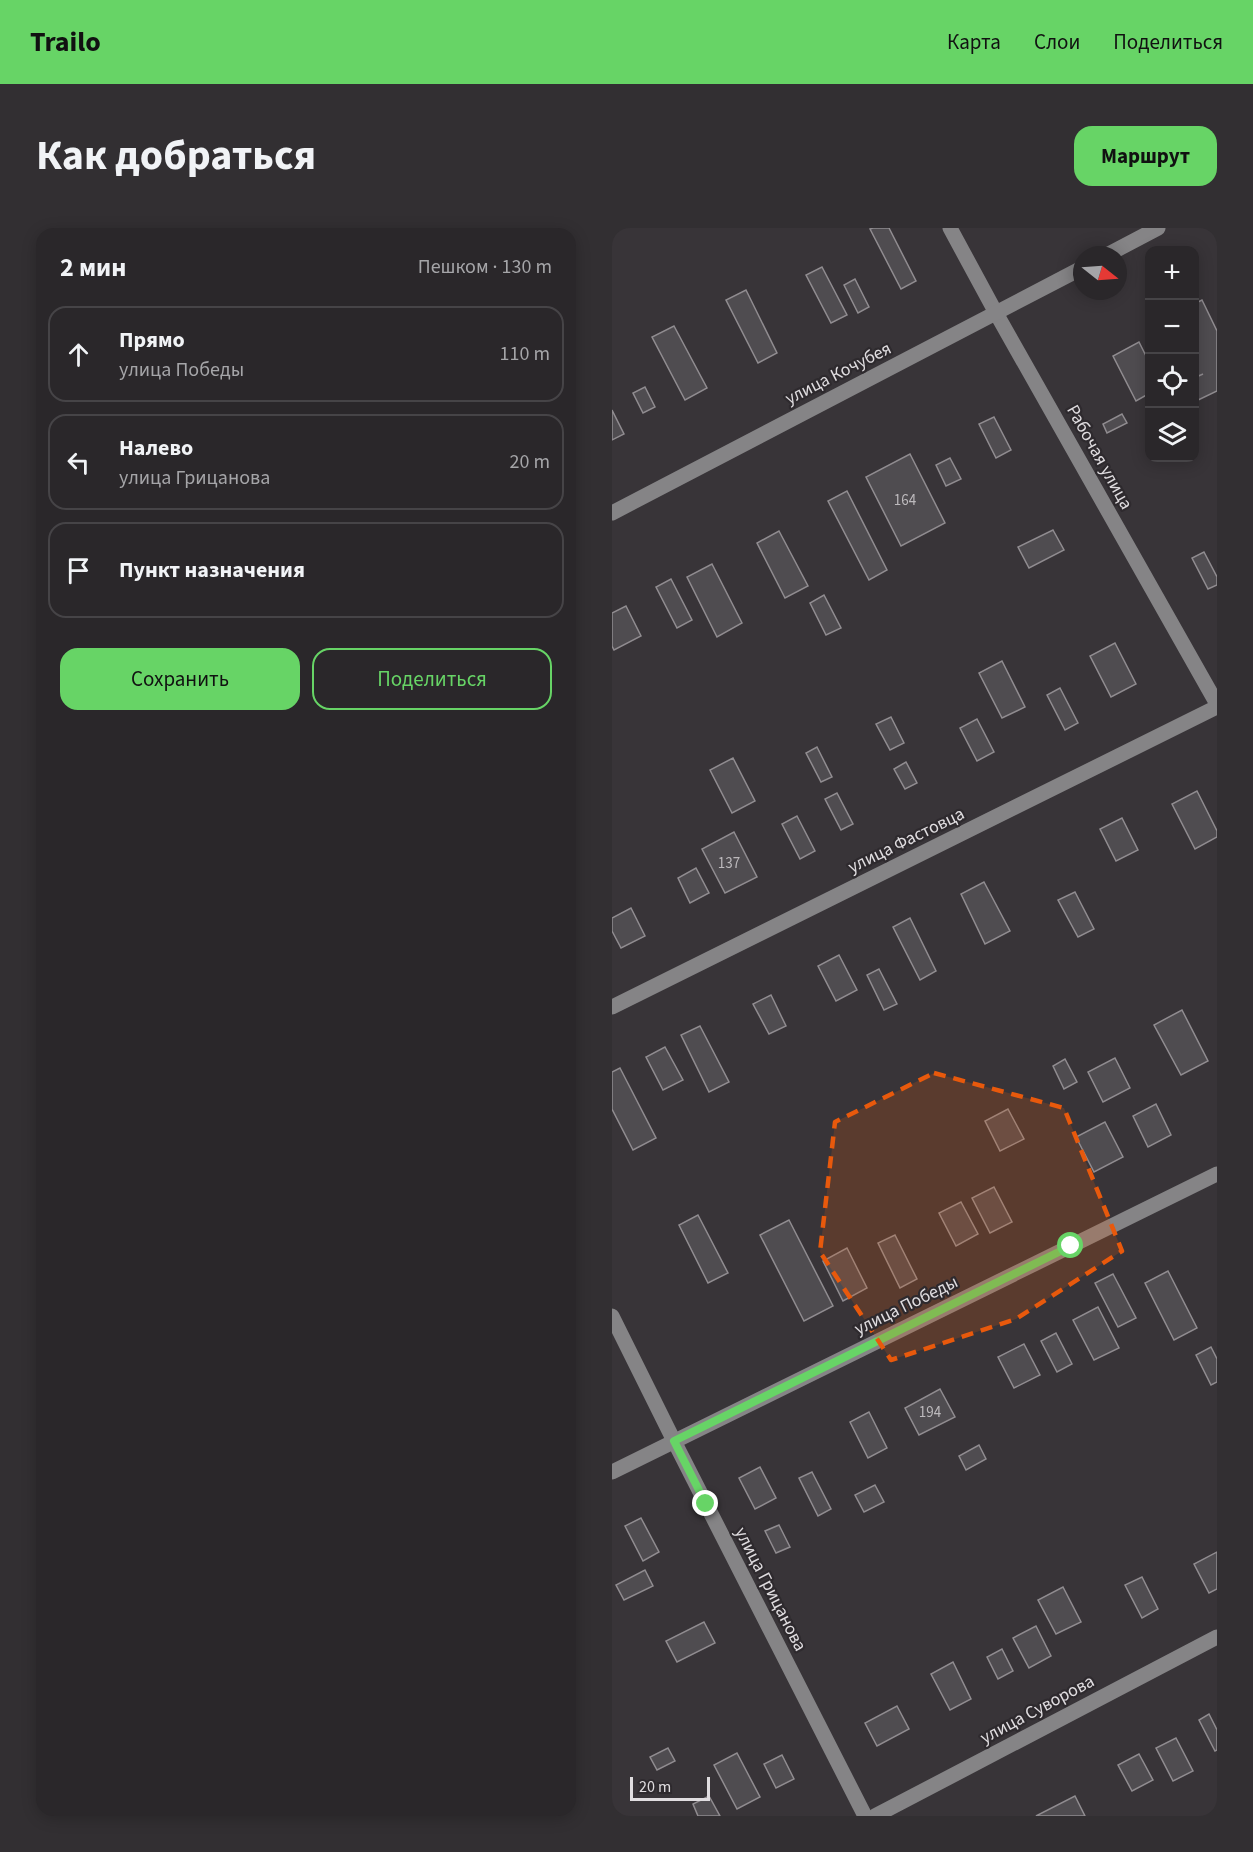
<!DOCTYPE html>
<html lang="ru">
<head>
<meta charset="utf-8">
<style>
	body { margin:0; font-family:"Source Sans 3",sans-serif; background:#322f32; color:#f1f3f6 }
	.controls { position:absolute; right:18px; top:18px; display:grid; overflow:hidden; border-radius:12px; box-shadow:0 3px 15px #0003 }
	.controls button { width:54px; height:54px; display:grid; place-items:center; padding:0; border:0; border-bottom:2px solid #464447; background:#2a272a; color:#f1f3f6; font:30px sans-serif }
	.compass { position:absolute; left:461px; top:18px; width:54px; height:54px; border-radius:50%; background:#2a272a; box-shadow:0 3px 15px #0003; rotate:107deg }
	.scale { position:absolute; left:18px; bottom:15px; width:80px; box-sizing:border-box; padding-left:6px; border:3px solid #e0dde0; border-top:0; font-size:16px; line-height:21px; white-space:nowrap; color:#e0dde0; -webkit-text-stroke:4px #2e2a2e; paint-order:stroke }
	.stop { position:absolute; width:18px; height:18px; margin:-14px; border:4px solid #67d466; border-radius:50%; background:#fff }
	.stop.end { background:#67d466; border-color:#fff; box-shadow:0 2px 6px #0008 }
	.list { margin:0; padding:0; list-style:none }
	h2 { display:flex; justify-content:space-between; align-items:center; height:78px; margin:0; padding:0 24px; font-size:26px }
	h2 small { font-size:20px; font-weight:400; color:#a5a5a8 }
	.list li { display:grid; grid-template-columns:39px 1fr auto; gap:18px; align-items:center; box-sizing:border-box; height:96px; margin:0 12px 12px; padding:0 12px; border:2px solid #464447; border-radius:18px }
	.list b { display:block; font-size:22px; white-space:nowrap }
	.list p { margin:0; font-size:20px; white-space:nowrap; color:#a5a5a8 }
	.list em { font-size:20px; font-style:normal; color:#a5a5a8 }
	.actions { display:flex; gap:12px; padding:18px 24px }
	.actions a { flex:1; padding:14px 0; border:2px solid #67d466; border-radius:18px; text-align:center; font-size:21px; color:#67d466 }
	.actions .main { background:#67d466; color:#111 }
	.icon { flex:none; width:33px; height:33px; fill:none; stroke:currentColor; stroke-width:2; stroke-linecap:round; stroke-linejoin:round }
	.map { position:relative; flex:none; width:605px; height:1588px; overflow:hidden; border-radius:18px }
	header { display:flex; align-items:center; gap:36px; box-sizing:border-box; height:84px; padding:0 30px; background:#67d466; color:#111 }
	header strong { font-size:28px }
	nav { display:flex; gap:33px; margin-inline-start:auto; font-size:21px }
	.intro { display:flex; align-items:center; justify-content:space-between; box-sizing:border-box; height:144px; padding:0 36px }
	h1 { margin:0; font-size:42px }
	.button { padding:15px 27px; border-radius:18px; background:#67d466; color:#111; font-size:21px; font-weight:700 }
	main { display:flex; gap:36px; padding:0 36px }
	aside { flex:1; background:#2a272a; border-radius:18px; box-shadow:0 3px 15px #0003 }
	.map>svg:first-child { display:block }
	.building { fill:#4f4c50; stroke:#908c90; stroke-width:1.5 }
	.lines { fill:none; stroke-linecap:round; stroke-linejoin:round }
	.minor { stroke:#858486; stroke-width:15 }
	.route { stroke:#67d466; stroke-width:8 }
	.marked { fill:#e8590c; fill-opacity:0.2; stroke:#e8590c; stroke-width:4.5; stroke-dasharray:12 8; stroke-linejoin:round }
	.labels { text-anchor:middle; stroke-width:4.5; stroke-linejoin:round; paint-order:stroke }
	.number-label { font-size:15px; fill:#bcb9bc }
	.street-label { font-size:18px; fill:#e0dde0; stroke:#2e2a2e }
</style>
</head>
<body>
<header>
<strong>Trailo</strong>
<nav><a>Карта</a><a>Слои</a><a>Поделиться</a></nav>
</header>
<div class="intro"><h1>Как добраться</h1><a class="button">Маршрут</a></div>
<main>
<aside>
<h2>2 мин<small>Пешком · 130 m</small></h2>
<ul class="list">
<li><svg class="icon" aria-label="ahead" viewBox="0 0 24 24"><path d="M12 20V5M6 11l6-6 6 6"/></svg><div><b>Прямо</b><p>улица Победы</p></div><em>110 m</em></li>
<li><svg class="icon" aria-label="left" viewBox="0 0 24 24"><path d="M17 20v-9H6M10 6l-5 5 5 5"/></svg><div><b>Налево</b><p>улица Грицанова</p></div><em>20 m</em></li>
<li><svg class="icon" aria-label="arrive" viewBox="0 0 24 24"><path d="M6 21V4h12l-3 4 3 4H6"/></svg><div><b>Пункт назначения</b></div></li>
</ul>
<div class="actions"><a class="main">Сохранить</a><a>Поделиться</a></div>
</aside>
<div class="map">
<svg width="605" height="1588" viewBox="0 0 605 1588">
	<rect width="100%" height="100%" fill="#383438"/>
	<g class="building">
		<polygon points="261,0 277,0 304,53 289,61 258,1"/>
		<polygon points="210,39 235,87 219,95 194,47"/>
		<polygon points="243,51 257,79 246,85 232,57"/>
		<polygon points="134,62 165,125 146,135 114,72"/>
		<polygon points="590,72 605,103 605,163 582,174 582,150 591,146 582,150 582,76"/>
		<polygon points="62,98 95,160 73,172 40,109"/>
		<polygon points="527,114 538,136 538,165 524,173 501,128"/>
		<polygon points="33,159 43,179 31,185 21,165"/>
		<polygon points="0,182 12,206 0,212"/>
		<polygon points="510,186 515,195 495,205 491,196"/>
		<polygon points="382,189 399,222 384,230 367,196"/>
		<polygon points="298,226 333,295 289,318 254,249"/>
		<polygon points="338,230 349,251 334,258 324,237"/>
		<polygon points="235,263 275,342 257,352 216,273"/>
		<polygon points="441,302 452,322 417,340 406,319"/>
		<polygon points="167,303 196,358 173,370 145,315"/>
		<polygon points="592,324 605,349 605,357 596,361 580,330"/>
		<polygon points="100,336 130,395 105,409 75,349"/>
		<polygon points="59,351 80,392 65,400 44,359"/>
		<polygon points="212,367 229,400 214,407 198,375"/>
		<polygon points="14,378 29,408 2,422 0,418 0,385"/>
		<polygon points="503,415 524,456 499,469 478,428"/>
		<polygon points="390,433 413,479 390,490 367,445"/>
		<polygon points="448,460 466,495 453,502 435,467"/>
		<polygon points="279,489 292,515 278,522 264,496"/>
		<polygon points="365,491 382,524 365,533 348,500"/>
		<polygon points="205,519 220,549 209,554 194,525"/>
		<polygon points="121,530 143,573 120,585 98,542"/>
		<polygon points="294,534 305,555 293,561 282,541"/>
		<polygon points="585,563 605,603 605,609 583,621 560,576"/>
		<polygon points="225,565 241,596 229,602 213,571"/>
		<polygon points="185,588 203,623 188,631 170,596"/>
		<polygon points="510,590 526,622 504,633 488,601"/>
		<polygon points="122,604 145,649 113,665 90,621"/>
		<polygon points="84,640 97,665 78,675 66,650"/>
		<polygon points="372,654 398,703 373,716 349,666"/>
		<polygon points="463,664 482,701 466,709 446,672"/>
		<polygon points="19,680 33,708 9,720 0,703 0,690"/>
		<polygon points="298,690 324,743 308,752 281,699"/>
		<polygon points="227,727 245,762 224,773 206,738"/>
		<polygon points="267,741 285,776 272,782 255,747"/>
		<polygon points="159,767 174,798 157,806 141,776"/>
		<polygon points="570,782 596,833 569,847 542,797"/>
		<polygon points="88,798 117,854 97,864 69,807"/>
		<polygon points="53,819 71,852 51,862 34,829"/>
		<polygon points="503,830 518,860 491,874 476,844"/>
		<polygon points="453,831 465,854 452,861 441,838"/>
		<polygon points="8,840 44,910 21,922 0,881 0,844"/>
		<polygon points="544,876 559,907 536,919 521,888"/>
		<polygon points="396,881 412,911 388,923 373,893"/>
		<polygon points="493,894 511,929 482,944 464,909"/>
		<polygon points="382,959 400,994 378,1005 360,970"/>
		<polygon points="349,974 366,1006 344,1018 327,985"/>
		<polygon points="86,987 116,1045 96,1055 67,997"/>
		<polygon points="177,992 221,1078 192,1093 148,1007"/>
		<polygon points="283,1007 305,1051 288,1060 266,1015"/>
		<polygon points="235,1020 255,1060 231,1073 211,1033"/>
		<polygon points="556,1043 585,1100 562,1112 533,1055"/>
		<polygon points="501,1046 524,1090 506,1099 483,1055"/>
		<polygon points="486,1079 507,1120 482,1132 461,1092"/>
		<polygon points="444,1105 460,1136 445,1144 429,1113"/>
		<polygon points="412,1116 428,1147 402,1160 386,1129"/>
		<polygon points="599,1119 605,1131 605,1154 599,1157 584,1127"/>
		<polygon points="328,1161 343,1189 307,1207 293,1180"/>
		<polygon points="257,1184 275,1220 256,1230 238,1194"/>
		<polygon points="367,1217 374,1231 354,1242 347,1228"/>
		<polygon points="148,1239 164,1270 143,1281 127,1250"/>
		<polygon points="200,1244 219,1281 206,1288 187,1250"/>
		<polygon points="263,1257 272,1274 252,1284 243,1267"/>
		<polygon points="29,1290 47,1324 31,1333 13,1298"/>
		<polygon points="167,1297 178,1319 164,1325 153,1303"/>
		<polygon points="605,1324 605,1361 597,1365 582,1336"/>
		<polygon points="33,1342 41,1358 12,1372 4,1357"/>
		<polygon points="530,1349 546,1381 530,1390 513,1357"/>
		<polygon points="451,1359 469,1394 444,1406 426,1372"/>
		<polygon points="92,1394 103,1415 65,1434 54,1413"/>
		<polygon points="424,1398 439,1428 417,1440 401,1410"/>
		<polygon points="390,1421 401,1443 386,1451 375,1429"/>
		<polygon points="341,1434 359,1471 338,1482 319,1446"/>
		<polygon points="285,1478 297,1501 265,1518 253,1495"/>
		<polygon points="597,1486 605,1502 605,1522 603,1523 587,1492"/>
		<polygon points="564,1510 581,1543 561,1553 544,1520"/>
		<polygon points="56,1520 63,1533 45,1542 38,1529"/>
		<polygon points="125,1525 148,1569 125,1581 102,1537"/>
		<polygon points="527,1526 541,1552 520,1563 506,1537"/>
		<polygon points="170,1527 182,1551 164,1560 152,1536"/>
		<polygon points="97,1568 108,1588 86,1588 81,1576"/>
		<polygon points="463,1568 473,1588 424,1588"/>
	</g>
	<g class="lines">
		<g class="minor">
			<polyline points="338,0 384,85 605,476"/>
			<polyline points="495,27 546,0"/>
			<polyline points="0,285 470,40"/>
			<polyline points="0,779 605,479"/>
			<polyline points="0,1088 62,1213 253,1588"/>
			<polyline points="0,1244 605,946"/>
			<polyline points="263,1588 605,1409"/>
		</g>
	</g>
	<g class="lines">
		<polyline class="route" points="94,1276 62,1213 459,1018"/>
	</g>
	<path class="marked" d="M 322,845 L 452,880 L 510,1023 L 404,1091 L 279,1132 L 208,1024 L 223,894 Z"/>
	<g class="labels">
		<g class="number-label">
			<text x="293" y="277">164</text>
			<text x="117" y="640">137</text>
			<text x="318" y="1189">194</text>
		</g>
		<g class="street-label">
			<text transform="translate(226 145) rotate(-27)" y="6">улица Кочубея</text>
			<text transform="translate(488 229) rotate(61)" y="6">Рабочая улица</text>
			<text transform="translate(294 612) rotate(-26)" y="6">улица Фастовца</text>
			<text transform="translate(294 1077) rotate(-26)" y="6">улица Победы</text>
			<text transform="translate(159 1361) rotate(63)" y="6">улица Грицанова</text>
			<text transform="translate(425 1481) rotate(-28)" y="6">улица Суворова</text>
		</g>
	</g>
</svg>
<div class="controls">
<button>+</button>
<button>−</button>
<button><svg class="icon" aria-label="locate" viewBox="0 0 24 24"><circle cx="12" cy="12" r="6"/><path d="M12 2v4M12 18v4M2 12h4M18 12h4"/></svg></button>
<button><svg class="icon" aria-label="layers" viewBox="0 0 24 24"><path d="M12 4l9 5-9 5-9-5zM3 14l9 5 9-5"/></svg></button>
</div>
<svg class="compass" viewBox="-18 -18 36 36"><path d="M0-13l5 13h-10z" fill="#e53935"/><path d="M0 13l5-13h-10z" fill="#a5a5a8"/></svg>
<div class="scale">20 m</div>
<div class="stop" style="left:459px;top:1018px"></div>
<div class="stop end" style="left:94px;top:1276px"></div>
</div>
</main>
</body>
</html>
